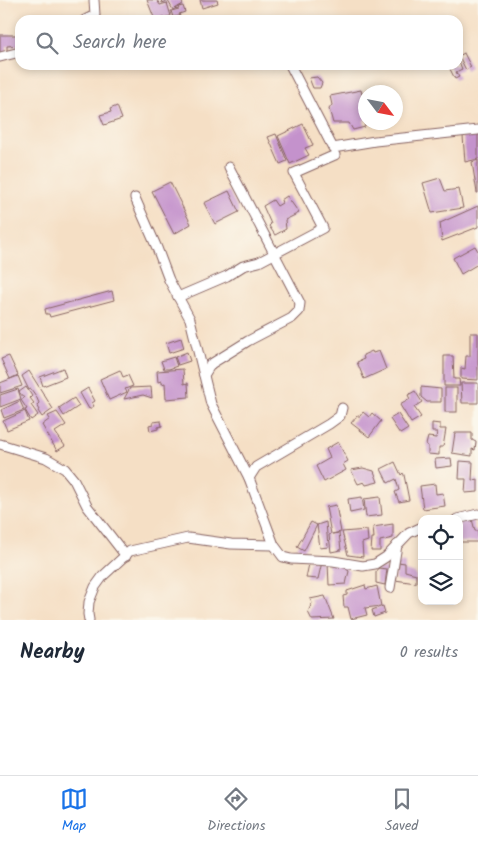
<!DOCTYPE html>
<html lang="en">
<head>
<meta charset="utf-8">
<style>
	body { margin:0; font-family:Kalam,sans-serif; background:#f2f2f3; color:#1f2937 }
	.controls { position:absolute; right:15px; bottom:15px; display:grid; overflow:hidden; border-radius:10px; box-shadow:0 2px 8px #0003 }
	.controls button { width:45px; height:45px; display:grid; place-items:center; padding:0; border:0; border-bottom:1px solid #e0e1e3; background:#fff; color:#1f2937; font:25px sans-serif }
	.compass { position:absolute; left:358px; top:85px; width:45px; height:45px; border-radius:50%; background:#fff; box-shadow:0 2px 8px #0003; rotate:122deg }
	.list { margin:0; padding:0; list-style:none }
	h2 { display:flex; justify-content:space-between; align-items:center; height:65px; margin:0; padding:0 20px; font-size:21px }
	h2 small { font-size:16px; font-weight:400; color:#747a83 }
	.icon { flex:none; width:28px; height:28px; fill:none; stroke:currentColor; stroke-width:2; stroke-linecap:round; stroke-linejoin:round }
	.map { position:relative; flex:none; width:478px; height:620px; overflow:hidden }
	.search { position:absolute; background:#fff; box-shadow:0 2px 8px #0003; left:15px; right:15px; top:15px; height:55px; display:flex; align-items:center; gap:12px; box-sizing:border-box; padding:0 18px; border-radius:15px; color:#747a83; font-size:19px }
	.sheet { height:155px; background:#fff }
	nav { display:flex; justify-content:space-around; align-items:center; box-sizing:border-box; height:70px; border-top:1px solid #e0e1e3; background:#fff; font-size:14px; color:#747a83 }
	nav a { display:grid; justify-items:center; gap:2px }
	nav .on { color:#1a73e8 }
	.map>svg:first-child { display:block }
	.building { fill:#c492cc }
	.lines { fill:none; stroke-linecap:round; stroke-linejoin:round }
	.minor-casing { stroke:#866261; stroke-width:11 }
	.minor { stroke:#fff; stroke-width:9 }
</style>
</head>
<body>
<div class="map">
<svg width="478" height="620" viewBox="0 0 478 620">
	<rect width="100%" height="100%" fill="#fbf7ec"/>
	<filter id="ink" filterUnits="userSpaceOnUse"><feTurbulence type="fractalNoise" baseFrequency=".02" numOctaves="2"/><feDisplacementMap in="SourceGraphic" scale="10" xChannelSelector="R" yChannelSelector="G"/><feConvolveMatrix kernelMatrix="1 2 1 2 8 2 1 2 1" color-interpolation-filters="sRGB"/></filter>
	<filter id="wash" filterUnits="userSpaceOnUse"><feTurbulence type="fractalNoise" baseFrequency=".0096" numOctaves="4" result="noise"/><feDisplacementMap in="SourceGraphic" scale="20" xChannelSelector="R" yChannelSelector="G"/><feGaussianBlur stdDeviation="1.12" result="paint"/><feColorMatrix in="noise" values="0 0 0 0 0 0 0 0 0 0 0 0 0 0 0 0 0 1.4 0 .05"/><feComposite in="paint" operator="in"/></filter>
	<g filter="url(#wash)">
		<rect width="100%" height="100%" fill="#f5dfc5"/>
		<g id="blocks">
			<g class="building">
				<polygon points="147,0 157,0 160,5 167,3 171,16 155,20"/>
				<polygon points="161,0 180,0 183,4 173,10 168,1 162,3"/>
				<polygon points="200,0 217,0 218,3 202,8"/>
				<polygon points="183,6 185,12 179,14 180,16 173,17 171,11 179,9 178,7"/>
				<polygon points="0,35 20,35 20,45 7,46 7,52 0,53"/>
				<polygon points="464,53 471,67 466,70 459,56"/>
				<polygon points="458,59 462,69 456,72 459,77 455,79 448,65 458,65"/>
				<polygon points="317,77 322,83 320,88 313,88 309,78"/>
				<polygon points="361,90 366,111 366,119 364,120 365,127 353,130 349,123 333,123 329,109 332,105 330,96"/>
				<polygon points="117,106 122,119 104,125 100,115 111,112 110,109"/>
				<polygon points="303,124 313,145 305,148 309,155 290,164 278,136"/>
				<polygon points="276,134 287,161 280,164 268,137"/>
				<polygon points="478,134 478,159 465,162 463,136"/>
				<polygon points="478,160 478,193 477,193 472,162"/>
				<polygon points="440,178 445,191 459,189 463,208 432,213 423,183"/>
				<polygon points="170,182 191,224 174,234 152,191"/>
				<polygon points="229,191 239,212 215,224 204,203"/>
				<polygon points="287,196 299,213 285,220 286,229 275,235 269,226 271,224 263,206 273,200 277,206 282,203 281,200"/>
				<polygon points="478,206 478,227 442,241 440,223"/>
				<polygon points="475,246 478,251 478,264 461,274 453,258"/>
				<polygon points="112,291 114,300 50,317 49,314 46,314 45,309"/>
				<polygon points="470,333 478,333 478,380 461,379 461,368 465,369 466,356 470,356"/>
				<polygon points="181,338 184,348 169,353 166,343"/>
				<polygon points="372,351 373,353 379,351 386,369 364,379 357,362 364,359 363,355"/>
				<polygon points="187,352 190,361 178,365 175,357"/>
				<polygon points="9,356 18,375 10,379 1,359"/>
				<polygon points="444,356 453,356 454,379 459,379 460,386 444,386"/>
				<polygon points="174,357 177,366 169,369 164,369 161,361"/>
				<polygon points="63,368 66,377 43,386 40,377"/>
				<polygon points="183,369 184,384 188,383 189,397 166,399 165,383 162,384 162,381 158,382 157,371"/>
				<polygon points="120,370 123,377 128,375 133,386 125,389 127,392 109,400 100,379"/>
				<polygon points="29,371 53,409 42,417 38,411 40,410 37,405 39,403 36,396 31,389 29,390 22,376"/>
				<polygon points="18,376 22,386 0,393 0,383"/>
				<polygon points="461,383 478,383 478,403 462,403"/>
				<polygon points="26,387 32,396 30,398 34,403 31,405 38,415 31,420 25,410 27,409 21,400 24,398 19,392"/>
				<polygon points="151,387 152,398 143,395 124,399 130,388"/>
				<polygon points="421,387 441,389 441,402 427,402 421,397"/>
				<polygon points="88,388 95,401 92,403 94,406 89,409 80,393"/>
				<rect x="445" y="388" width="12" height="24"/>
				<polygon points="18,389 21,399 0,407 0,395"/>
				<polygon points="415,391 422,402 414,407 421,417 411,423 400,405 410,399 408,395"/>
				<polygon points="74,398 79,406 64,416 59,408"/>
				<polygon points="20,401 24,410 4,418 1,410"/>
				<polygon points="25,411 29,421 7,430 3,421"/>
				<polygon points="57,412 66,425 55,432 65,446 57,451 42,425 50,419 48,416"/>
				<polygon points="363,412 369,417 372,413 381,421 369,437 351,423 357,416 360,416"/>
				<polygon points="398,414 408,429 400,434 390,419"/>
				<polygon points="161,421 162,426 158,427 158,429 150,431 149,425 153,424 153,422"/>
				<polygon points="432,423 440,424 440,429 446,429 443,447 439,447 439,455 428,454 428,446 426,445 428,437 436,438 437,432 432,432"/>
				<polygon points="455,433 472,433 472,440 476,442 475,450 472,449 472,456 452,453"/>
				<polygon points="338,442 348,461 343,464 346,470 324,482 316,466 330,458 326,449"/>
				<polygon points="451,458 452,466 436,468 435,459"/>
				<polygon points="460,461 473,462 472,480 478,479 478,492 465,493 466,479 459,479"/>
				<polygon points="395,462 401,475 403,473 404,475 409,500 399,502 395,492 399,490 396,479 388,483 381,469"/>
				<polygon points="363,468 374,471 378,482 366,485 364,482 358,484 351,470"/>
				<polygon points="435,484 436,494 443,493 445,506 423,509 420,486"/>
				<polygon points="362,497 364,510 350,513 348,499"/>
				<polygon points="380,497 382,515 366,517 364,499"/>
				<polygon points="336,505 341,532 332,534 339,533 341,550 331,552 329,535 331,534 326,507"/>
				<polygon points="472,519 475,531 478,531 478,542 459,542 459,523"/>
				<polygon points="311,522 317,525 304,551 297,547"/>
				<polygon points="326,522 328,547 320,548 317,525"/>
				<polygon points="393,524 393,538 380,541 380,551 371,551 372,538 374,538 373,527"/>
				<polygon points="367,530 368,541 362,543 363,557 348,555 342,532"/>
				<polygon points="310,559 322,562 318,579 306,578"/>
				<polygon points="398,562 405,563 405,571 416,574 416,583 395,580"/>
				<polygon points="328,563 346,564 346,569 349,571 346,584 329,585"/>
				<polygon points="378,568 387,569 385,585 376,583 376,572 378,571"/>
				<polygon points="365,585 366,589 377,586 381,606 365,608 367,615 351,619 348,607 344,607 343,596 347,595 347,591"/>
				<polygon points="325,596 334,619 312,620 308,612 312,603 310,599"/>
				<polygon points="383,606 385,613 374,617 372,610"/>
			</g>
		</g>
	</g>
	<g filter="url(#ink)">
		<use href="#blocks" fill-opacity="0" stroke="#866261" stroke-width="1"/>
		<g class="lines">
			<defs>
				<g id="minor">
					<polyline points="85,20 95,15 94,0"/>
					<polyline points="0,57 20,52"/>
					<polyline points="290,65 333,148 375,141 478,130"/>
					<polyline points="135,198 157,248 169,280 190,319 211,404 249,478 274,545 283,557 291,559 333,561 363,566 375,564 386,557 409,533 422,527"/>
					<polyline points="178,297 227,276 243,266 259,262 323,228 294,173 335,155"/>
					<polyline points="204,375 211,364 248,341 292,318 299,311 300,303 229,167"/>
					<polyline points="0,444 46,458 65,469 74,480 87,506 126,556"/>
					<polyline points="249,478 256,467 329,424 340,416 342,408"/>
					<polyline points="457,519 478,514"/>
					<polyline points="390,588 397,545"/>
					<polyline points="89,620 88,614 89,602 95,587 103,576 130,551 188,538 231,544 274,545"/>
				</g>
			</defs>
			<use href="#minor" class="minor-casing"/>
			<use href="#minor" class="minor"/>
		</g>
	</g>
</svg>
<div class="controls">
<button><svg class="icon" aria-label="locate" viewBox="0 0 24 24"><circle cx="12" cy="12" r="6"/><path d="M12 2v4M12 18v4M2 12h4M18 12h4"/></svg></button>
<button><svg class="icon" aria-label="layers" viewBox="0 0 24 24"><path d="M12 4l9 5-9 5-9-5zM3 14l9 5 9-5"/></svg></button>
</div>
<svg class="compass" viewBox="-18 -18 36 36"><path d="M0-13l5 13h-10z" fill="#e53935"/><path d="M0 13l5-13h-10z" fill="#747a83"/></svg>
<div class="search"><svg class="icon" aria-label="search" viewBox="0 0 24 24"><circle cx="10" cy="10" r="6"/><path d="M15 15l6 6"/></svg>Search here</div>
</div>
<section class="sheet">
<h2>Nearby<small>0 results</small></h2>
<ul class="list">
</ul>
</section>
<nav>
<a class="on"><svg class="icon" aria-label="map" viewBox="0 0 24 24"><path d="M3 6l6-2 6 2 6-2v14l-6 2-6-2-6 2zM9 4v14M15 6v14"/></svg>Map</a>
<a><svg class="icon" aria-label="directions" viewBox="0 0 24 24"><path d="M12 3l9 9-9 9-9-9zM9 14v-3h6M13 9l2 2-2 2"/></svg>Directions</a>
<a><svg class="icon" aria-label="saved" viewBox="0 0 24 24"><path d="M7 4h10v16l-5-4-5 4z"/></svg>Saved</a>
</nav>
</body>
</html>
